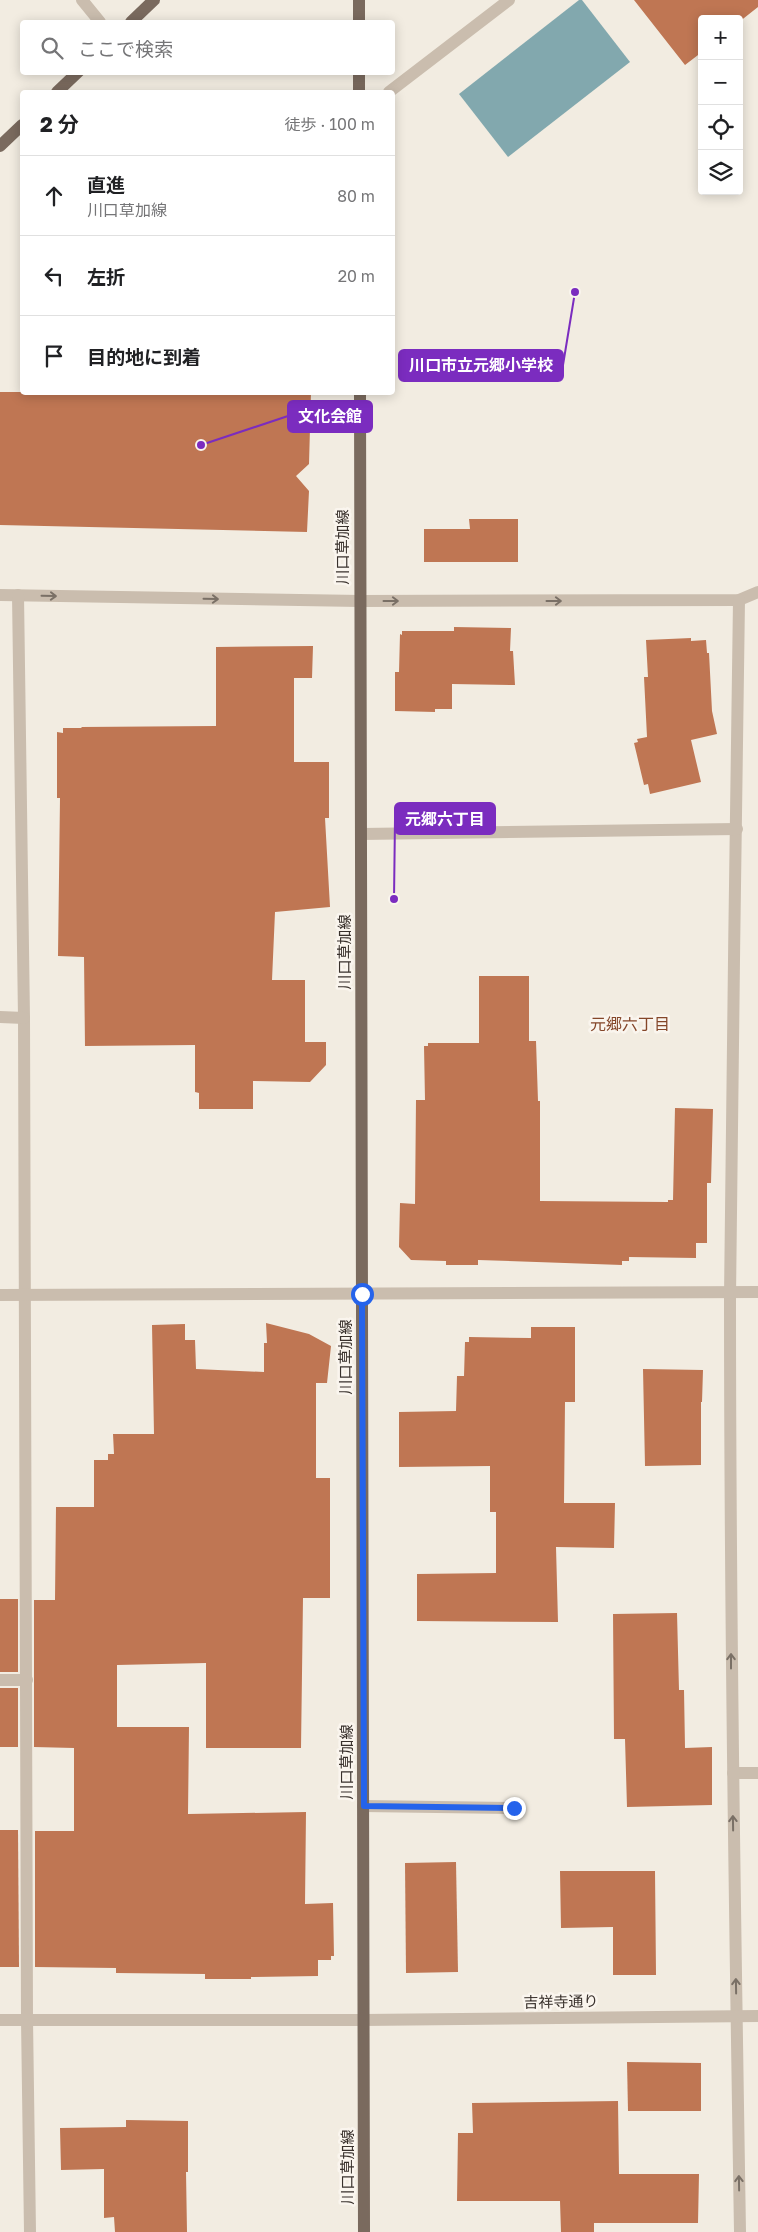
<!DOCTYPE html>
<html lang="ja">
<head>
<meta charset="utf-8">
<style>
	body { margin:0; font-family:"Golos Text","Noto Sans JP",sans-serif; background:#f6f6f6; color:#202124 }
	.controls { position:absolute; right:15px; top:15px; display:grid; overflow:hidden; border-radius:5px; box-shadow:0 2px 12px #0003 }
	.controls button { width:45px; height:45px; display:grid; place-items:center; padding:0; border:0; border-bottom:1px solid #e0e0e0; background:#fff; color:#202124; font:25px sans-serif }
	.stop { position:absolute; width:15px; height:15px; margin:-11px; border:4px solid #2563eb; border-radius:50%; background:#fff }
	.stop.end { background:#2563eb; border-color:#fff; box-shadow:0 1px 5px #0008 }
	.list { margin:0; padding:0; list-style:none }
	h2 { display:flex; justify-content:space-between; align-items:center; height:65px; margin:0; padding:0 20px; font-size:21px }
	h2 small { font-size:16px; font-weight:400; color:#757577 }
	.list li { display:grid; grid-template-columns:32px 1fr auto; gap:15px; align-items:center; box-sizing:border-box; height:80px; padding:0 20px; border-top:1px solid #e0e0e0 }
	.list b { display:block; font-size:19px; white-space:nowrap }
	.list p { margin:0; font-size:16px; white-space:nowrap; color:#757577 }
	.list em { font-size:16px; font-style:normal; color:#757577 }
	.icon { flex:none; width:28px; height:28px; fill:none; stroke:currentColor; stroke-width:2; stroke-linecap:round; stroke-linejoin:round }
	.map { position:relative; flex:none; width:758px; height:2232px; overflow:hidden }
	.search { position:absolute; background:#fff; box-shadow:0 2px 12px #0003; left:20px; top:20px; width:375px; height:55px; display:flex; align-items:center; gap:12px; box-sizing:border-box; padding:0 18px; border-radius:5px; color:#757577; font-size:19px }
	.panel { position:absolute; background:#fff; box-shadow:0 2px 12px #0003; left:20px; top:90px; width:375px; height:305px; border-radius:5px }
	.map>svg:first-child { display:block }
	.water { fill:#82a8ae }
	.building { fill:#bf7653 }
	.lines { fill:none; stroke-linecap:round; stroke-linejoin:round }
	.minor { stroke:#cabdae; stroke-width:12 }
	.major { stroke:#7a6a5e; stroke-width:12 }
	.oneway { stroke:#7a7066 }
	.route { stroke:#2563eb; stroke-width:6 }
	.labels { text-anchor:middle; stroke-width:5; stroke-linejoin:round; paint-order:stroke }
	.street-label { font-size:15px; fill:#39312c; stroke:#faf5ee }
	.neighbourhood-label { font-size:16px; fill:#844629; stroke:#faf5ee }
	.leader { fill:none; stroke:#7b2cbf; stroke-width:2 }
	.callout-dot { fill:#7b2cbf; stroke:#faf5ee; stroke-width:2 }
	.callout { fill:#7b2cbf; stroke:#7b2cbf; stroke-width:2 }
	.callout-label { font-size:16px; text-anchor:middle; font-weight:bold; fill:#fff }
</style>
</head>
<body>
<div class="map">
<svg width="758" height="2232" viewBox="0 0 758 2232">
	<rect width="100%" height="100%" fill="#f2ece1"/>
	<polygon class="water" points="579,0 582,0 630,62 508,157 459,94"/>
	<g class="building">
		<polygon points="634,0 758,0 758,7 739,22 739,19 702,19 702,52 685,65"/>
		<polygon points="0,392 311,392 309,464 296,476 309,491 307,532 0,525"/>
		<polygon points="469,519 518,519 518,562 424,562 424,529 470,529"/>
		<polygon points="454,627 511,628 510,651 513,651 515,685 452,684 452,709 435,709 435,712 395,711 395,672 399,672 400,634 402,635 402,631 454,631"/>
		<polygon points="691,638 691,641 706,640 707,653 709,653 712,711 717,734 691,740 701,782 650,794 648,784 644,785 634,743 638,742 637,739 647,737 644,677 648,677 646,640"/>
		<polygon points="313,646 312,678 294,678 294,762 329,762 329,818 325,818 330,907 275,912 272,980 305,980 305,1042 326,1042 326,1065 310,1082 253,1081 253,1109 199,1109 199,1093 195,1092 195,1045 85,1046 84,957 58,956 60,798 57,798 57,732 63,733 63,728 82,728 81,727 216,726 216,647"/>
		<polygon points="479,976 529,976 529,1041 536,1041 538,1101 540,1101 540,1201 668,1202 668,1200 673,1200 675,1108 713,1109 711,1183 707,1183 707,1243 696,1243 696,1258 629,1257 629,1261 622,1261 622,1265 478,1260 478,1265 446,1265 446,1261 411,1260 399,1247 400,1203 415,1204 416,1100 425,1100 424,1046 428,1046 428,1043 479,1043"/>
		<polygon points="266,1323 309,1334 331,1346 327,1383 316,1383 316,1478 330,1478 330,1598 303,1598 301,1748 206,1748 206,1663 117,1665 117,1727 189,1727 188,1814 306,1812 305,1904 333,1903 334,1956 331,1956 331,1960 318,1960 318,1976 251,1977 251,1979 205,1979 205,1974 116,1973 116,1968 35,1967 35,1831 74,1831 74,1748 34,1747 34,1600 55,1600 56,1507 94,1507 94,1460 108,1460 108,1454 114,1454 113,1434 154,1434 152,1325 185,1324 185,1340 195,1340 196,1369 264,1372 264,1343 267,1343"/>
		<polygon points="531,1327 575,1327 575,1402 565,1402 564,1503 615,1503 614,1548 556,1547 558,1622 417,1621 417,1574 496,1573 496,1512 490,1512 490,1466 399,1467 399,1412 456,1411 457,1376 464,1376 465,1342 469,1342 469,1337 531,1338"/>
		<polygon points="643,1369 703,1370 702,1402 701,1402 701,1465 645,1466"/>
		<rect x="0" y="1599" width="18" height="73"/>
		<polygon points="677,1613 679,1690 684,1690 685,1748 712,1747 712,1805 627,1807 625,1739 614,1739 613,1614"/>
		<rect x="0" y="1688" width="18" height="59"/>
		<polygon points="0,1830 18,1830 19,1967 0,1967"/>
		<polygon points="456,1862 458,1972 406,1973 405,1863"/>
		<polygon points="560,1871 655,1871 656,1975 613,1975 613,1927 561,1928"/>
		<polygon points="627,2062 701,2063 701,2111 628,2111"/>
		<polygon points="618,2101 619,2174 699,2174 698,2223 594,2223 594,2232 561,2232 560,2201 457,2201 458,2133 473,2133 472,2103"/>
		<polygon points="126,2120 188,2121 188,2172 186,2172 187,2232 115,2232 114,2217 104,2218 104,2169 61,2170 60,2128 126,2127"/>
	</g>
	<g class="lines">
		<g class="minor">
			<polyline points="82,0 100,22"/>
			<polyline points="389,92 509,0"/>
			<polyline points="0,595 360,601 739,600 758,592"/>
			<polyline points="18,595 24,1018 27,2019 30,2232"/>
			<path d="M 739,600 C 737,832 731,1065 730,1297 C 730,1609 735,1920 740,2232"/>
			<polyline points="361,834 737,829"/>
			<polyline points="0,1017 24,1018"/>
			<polyline points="0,1295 758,1292"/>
			<polyline points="0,1680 27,1680"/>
			<polyline points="733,1773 758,1773"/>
			<polyline points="363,1806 513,1808"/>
			<polyline points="0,2020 364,2020 758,2016"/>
		</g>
		<g class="major">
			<polyline points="359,0 359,22"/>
			<polyline points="131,22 154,0"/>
			<polyline points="359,72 359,92"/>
			<polyline points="57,92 78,72"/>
			<polyline points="0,146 22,125"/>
			<polyline points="360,392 364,2232"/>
		</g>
	</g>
	<defs><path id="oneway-shaft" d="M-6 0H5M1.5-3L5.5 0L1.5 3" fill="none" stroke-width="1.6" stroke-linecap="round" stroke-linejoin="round" transform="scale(1.25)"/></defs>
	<g class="oneway">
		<use href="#oneway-shaft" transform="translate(49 596) rotate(1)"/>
		<use href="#oneway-shaft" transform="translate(211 599) rotate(1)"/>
		<use href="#oneway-shaft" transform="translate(391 601)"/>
		<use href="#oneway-shaft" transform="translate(554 601)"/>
		<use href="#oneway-shaft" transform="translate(731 1661) rotate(-90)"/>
		<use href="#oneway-shaft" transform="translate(733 1823) rotate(-91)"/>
		<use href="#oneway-shaft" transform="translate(736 1986) rotate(-91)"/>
		<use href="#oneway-shaft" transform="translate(739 2183) rotate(-91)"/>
	</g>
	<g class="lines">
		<polyline class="route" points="362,1294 364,1806 514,1808"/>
	</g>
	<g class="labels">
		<g class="street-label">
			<text transform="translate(343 547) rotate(-90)" y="5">川口草加線</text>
			<text transform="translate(345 952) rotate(-90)" y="5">川口草加線</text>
			<text transform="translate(346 1357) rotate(-90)" y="5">川口草加線</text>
			<text transform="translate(347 1762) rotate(-90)" y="5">川口草加線</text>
			<text transform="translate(561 2002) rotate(-1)" y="5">吉祥寺通り</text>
			<text transform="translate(348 2167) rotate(-90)" y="5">川口草加線</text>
		</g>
		<g class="neighbourhood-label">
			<text x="630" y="1030">元郷六丁目</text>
		</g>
	</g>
	<path class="leader" d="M575 292L563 365M201 445L288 416M394 899L395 819"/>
	<g class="callout-dot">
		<circle cx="575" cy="292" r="5"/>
		<circle cx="201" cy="445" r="5"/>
		<circle cx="394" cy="899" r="5"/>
	</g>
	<g class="callout">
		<rect x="399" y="350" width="164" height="31" rx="5"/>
		<rect x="288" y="401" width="84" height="31" rx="5"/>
		<rect x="395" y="803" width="100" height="31" rx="5"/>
	</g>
	<g class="callout-label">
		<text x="481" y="371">川口市立元郷小学校</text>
		<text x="330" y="422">文化会館</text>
		<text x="445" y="825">元郷六丁目</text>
	</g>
</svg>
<div class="controls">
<button>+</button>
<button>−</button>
<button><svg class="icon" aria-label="locate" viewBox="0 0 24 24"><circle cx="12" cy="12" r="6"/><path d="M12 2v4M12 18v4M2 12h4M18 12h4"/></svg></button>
<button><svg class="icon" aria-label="layers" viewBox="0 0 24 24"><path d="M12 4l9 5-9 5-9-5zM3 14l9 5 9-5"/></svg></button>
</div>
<div class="stop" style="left:362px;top:1294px"></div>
<div class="stop end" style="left:514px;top:1808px"></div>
<div class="search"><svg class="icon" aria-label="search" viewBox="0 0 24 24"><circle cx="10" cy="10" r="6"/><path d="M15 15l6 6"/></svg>ここで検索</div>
<section class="panel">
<h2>2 分<small>徒歩 · 100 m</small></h2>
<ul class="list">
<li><svg class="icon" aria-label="ahead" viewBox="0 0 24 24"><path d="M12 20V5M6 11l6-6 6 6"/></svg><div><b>直進</b><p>川口草加線</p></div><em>80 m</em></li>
<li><svg class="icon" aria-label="left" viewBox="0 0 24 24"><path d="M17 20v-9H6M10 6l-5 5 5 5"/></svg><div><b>左折</b></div><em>20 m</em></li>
<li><svg class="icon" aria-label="arrive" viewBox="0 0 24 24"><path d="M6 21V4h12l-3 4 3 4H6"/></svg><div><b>目的地に到着</b></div></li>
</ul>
</section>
</div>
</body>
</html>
